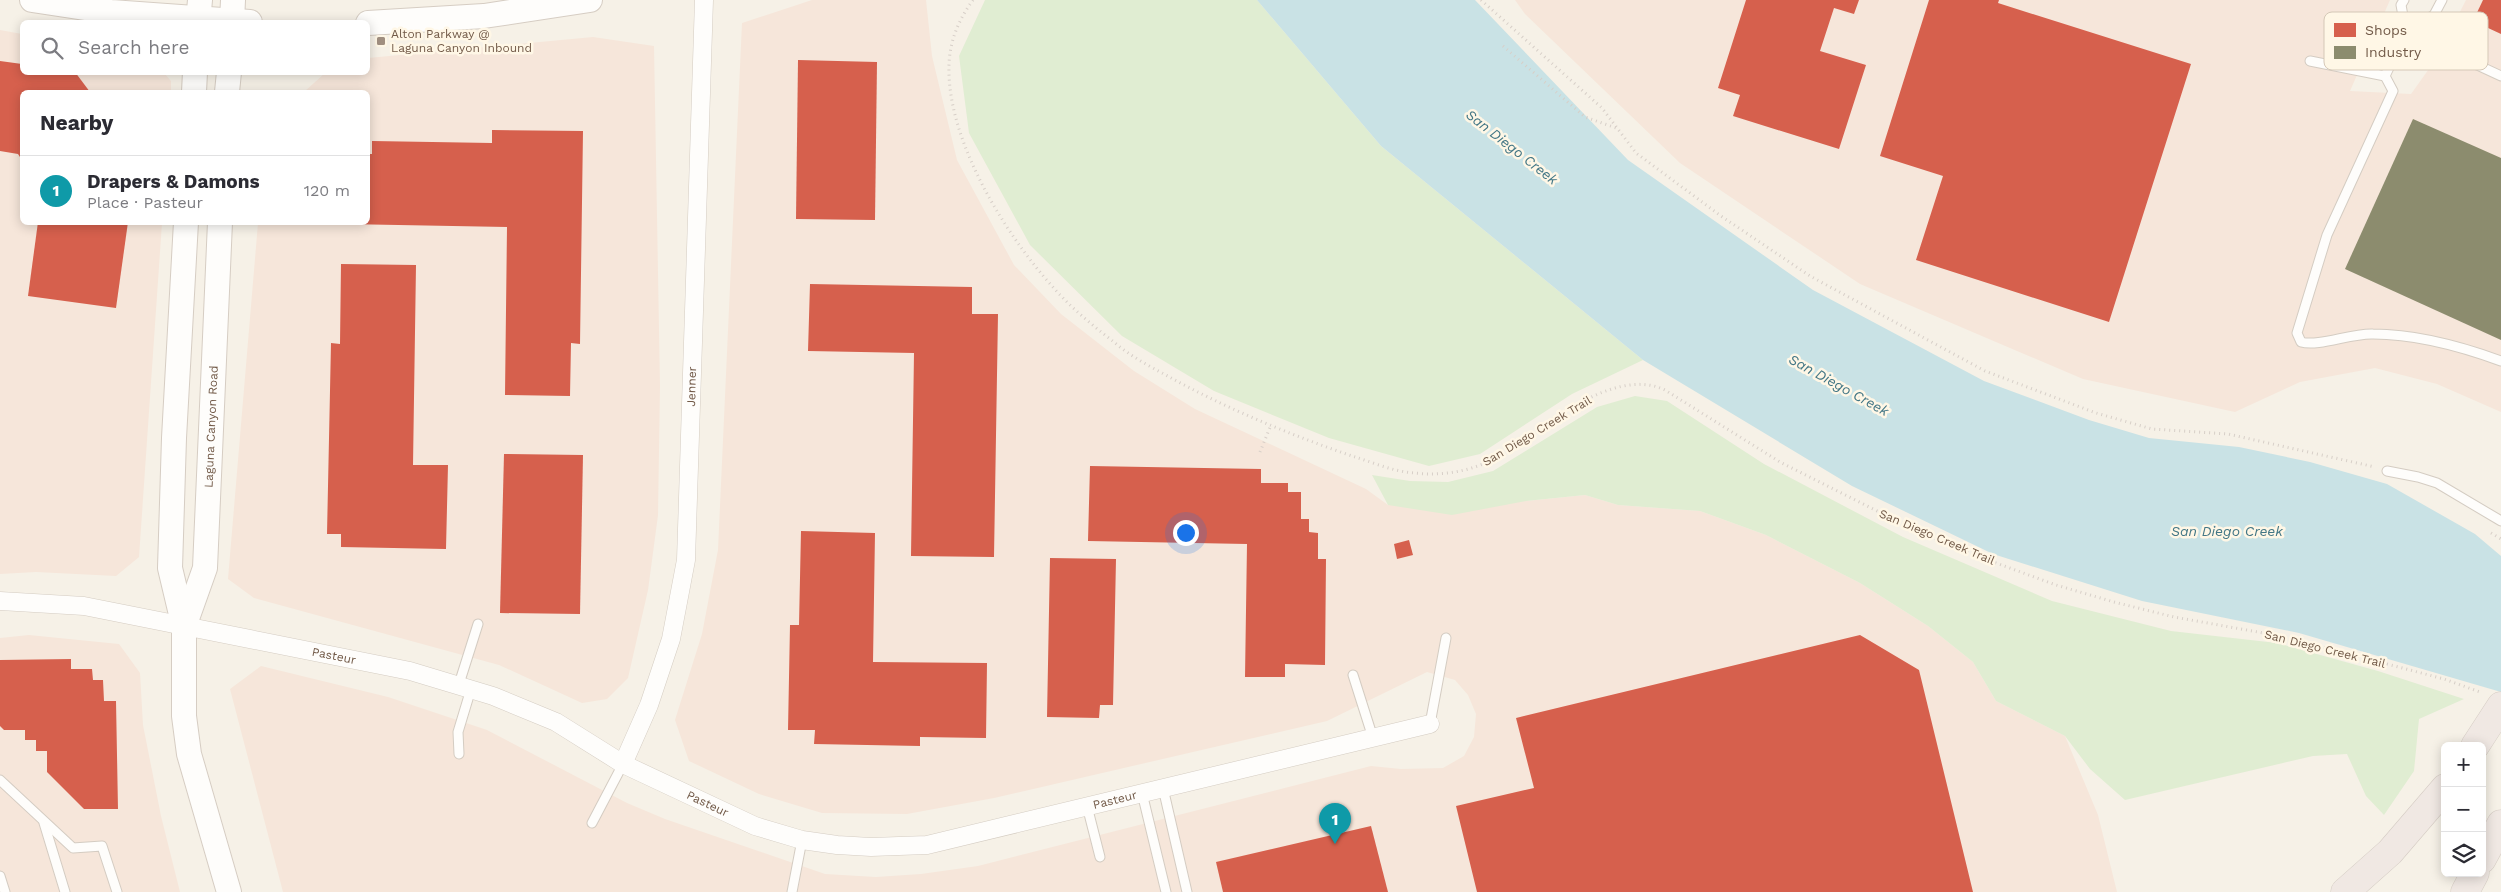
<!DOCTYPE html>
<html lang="en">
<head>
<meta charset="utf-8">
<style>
	body { margin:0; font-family:"Work Sans",sans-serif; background:#f7f7f7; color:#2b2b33 }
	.controls { position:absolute; right:15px; bottom:15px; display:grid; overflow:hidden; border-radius:8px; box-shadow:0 2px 12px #0003 }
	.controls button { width:45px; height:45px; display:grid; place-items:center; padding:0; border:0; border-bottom:1px solid #e1e1e2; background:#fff; color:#2b2b33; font:25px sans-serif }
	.you { position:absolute; left:1185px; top:532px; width:18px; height:18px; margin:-12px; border:4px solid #fff; border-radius:50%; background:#1a73e8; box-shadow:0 0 0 8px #1a73e833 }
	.badge { display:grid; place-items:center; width:32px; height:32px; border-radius:50%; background:#d93025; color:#fff; font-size:16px; font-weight:700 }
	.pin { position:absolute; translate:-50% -41px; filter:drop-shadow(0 1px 2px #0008) }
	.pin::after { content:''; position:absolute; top:26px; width:18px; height:15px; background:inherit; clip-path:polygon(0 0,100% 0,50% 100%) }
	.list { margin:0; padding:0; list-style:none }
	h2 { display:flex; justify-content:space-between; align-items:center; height:65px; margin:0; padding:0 20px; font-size:21px }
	h2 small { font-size:16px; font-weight:400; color:#7c7c81 }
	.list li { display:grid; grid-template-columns:32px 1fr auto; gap:15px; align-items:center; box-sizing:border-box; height:70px; padding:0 20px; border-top:1px solid #e1e1e2 }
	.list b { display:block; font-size:19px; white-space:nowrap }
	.list p { margin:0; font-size:16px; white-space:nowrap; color:#7c7c81 }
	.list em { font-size:16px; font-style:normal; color:#7c7c81 }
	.icon { flex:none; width:28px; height:28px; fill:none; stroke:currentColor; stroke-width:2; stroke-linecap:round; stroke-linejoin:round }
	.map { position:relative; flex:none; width:2501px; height:892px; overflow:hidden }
	.search { position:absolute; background:#fff; box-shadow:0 2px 12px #0003; left:20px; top:20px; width:350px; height:55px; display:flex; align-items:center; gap:12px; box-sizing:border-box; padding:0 18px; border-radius:8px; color:#7c7c81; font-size:19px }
	.panel { position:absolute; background:#fff; box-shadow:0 2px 12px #0003; left:20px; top:90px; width:350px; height:135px; border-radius:8px }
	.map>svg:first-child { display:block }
	.commercial { fill:#f6e6da }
	.green { fill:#e0edd2 }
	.water { fill:#c9e2e5 }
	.shops { fill:#d6604d }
	.industry { fill:#8c8c6e }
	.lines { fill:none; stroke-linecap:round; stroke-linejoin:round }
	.service-casing { stroke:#d4ccc2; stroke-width:11 }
	.minor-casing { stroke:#d4ccc2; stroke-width:19 }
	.secondary-casing { stroke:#d6cdc3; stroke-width:26 }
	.motorway-casing { stroke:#d5ccc4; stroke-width:29 }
	.path { stroke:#d7cfc8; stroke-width:3; stroke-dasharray:1 4; stroke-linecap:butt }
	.service { stroke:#fefdfb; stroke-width:9 }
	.minor { stroke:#fefdfb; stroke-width:18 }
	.secondary { stroke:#fefdfb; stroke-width:24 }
	.motorway { stroke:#f0e8e3; stroke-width:28 }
	.poi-dot { fill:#a08f80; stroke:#fff7e6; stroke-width:2 }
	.labels { text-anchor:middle; stroke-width:5; stroke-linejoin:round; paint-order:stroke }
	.poi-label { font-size:12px; fill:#725a48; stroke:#fff7e6; text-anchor:start }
	.street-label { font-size:12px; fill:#725a48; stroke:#fff7e6 }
	.water-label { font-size:14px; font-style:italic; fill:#427685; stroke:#fff7e6 }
	.key { fill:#fff7e6; stroke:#d5c8b7; stroke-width:1 }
	.key-label { font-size:14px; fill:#725a48 }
</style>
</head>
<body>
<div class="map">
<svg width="2501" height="892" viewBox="0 0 2501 892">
	<rect width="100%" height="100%" fill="#f6f1e7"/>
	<g class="commercial">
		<polygon points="812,0 926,0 932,56 957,160 1014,265 1061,314 1134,371 1195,409 1366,489 1388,505 1526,501 1585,495 1618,505 1700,511 1766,535 1860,583 1928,626 1973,662 1996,701 2065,736 2098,815 2117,892 283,892 230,689 261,666 388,697 487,730 627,803 665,819 825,874 876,877 921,874 978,866 1371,766 1401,769 1443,768 1464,756 1474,737 1476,714 1468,695 1455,680 1427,672 1327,721 994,798 907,814 822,813 759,794 689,761 675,720 702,634 718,550 742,23"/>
		<polygon points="1515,0 2390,0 2350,91 2411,94 2436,59 2466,0 2501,0 2501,412 2437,384 2375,368 2300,382 2235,412 2083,379 1860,284 1680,163 1525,14"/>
		<polygon points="0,30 22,34 22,72 164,73 171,81 171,92 22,92 22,222 162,223 139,557 116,576 36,572 0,574"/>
		<polygon points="593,37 654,46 660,386 658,515 648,590 628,678 607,699 582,703 499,665 254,598 228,579 258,223 368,222 368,92 304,92 325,73 368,72 368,58"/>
		<polygon points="29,635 119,644 140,673 143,725 161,816 180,892 0,892 0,638"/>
	</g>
	<g class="green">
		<polygon points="985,0 1257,0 1381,146 1643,360 1572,394 1480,454 1429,466 1329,438 1214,391 1122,336 1030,245 969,133 959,56"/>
		<polygon points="1635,396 1667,401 1764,464 1903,537 2052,601 2171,631 2277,643 2378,671 2464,699 2419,719 2414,771 2384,815 2366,796 2347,754 2313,756 2125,800 2090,769 2065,736 1996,701 1973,662 1928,626 1860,583 1766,535 1700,511 1618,505 1585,495 1526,501 1452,515 1388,505 1372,475 1410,481 1448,482 1493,471 1597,407"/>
	</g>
	<polygon class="water" points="1257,0 1475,0 1628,160 1813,290 1984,381 2089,420 2149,438 2239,447 2310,462 2387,484 2475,534 2501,556 2501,692 2299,633 2142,601 1993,554 1852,486 1643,360 1381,146"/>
	<g class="shops">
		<polygon points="1746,0 1859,0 1854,14 1834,8 1820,51 1866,65 1839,149 1733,116 1740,95 1718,88"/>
		<polygon points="1929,0 1999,0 1998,3 2191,64 2109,322 1916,260 1943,176 1880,156"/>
		<polygon points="2483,0 2501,0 2501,34 2473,21"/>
		<polygon points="798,60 877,62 875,220 796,219"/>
		<polygon points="0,61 22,64 22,72 75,72 90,92 22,92 22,160 18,154 0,151"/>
		<polygon points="492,130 583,131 580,344 571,343 570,396 505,395 507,227 344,224 368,222 368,154 372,154 372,141 492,143"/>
		<polygon points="38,222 128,222 116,308 28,296"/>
		<polygon points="341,264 416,265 413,465 448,465 446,549 341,547 341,534 327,534 331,343 340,344"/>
		<polygon points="810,284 972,287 972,314 998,314 994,557 911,556 914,353 808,351"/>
		<polygon points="504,454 583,455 580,614 500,613"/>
		<polygon points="1090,466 1261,469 1261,483 1288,483 1288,492 1301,492 1301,519 1309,519 1309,532 1318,533 1318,559 1326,559 1325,665 1285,664 1285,677 1245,677 1247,544 1088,541"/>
		<polygon points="801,531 875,533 873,662 987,663 986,738 920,737 920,746 814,744 815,730 788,730 790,625 799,625"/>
		<polygon points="1409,540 1413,555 1397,559 1394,544"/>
		<polygon points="1050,558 1116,559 1113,705 1100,705 1099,718 1047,717"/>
		<polygon points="1860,635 1919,670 1973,892 1477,892 1456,806 1534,788 1516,718"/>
		<polygon points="71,659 71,669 92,669 93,680 103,680 104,701 116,701 118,809 84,809 47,772 47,751 36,751 36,740 25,740 25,730 4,730 0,726 0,660"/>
		<polygon points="1371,826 1388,892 1223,892 1216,862"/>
	</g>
	<polygon class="industry" points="2413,119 2501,158 2501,340 2345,269"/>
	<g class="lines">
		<defs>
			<g id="service">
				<polyline points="2404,0 2401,5 2406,32"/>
				<polyline points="2406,32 2501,76"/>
				<polyline points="2406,32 2434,15 2442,0"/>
				<polyline points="2310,61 2385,76 2406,32"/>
				<path d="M 2385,76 L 2393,91 L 2327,235 L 2297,333 L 2301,342 C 2319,347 2351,333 2373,334 C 2417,334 2460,346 2501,361"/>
				<polyline points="2387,471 2418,477 2437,483 2501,521"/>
				<polyline points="1353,675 1373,738"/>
				<polyline points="459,684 478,624"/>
				<polyline points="1430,724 1446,638"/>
				<polyline points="459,754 458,732 471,689"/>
				<polyline points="0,780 73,848 102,846 117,892"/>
				<polyline points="1163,788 1187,892"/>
				<polyline points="1142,793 1166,892"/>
				<polyline points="1087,806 1100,857"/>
				<polyline points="44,823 65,892"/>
				<polyline points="592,823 623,764"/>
				<polyline points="0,876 5,892"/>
				<polyline points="792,892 802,840"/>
			</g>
			<g id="minor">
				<path id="s1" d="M 0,601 L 84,606 L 410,671 L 493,696 L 556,722 L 623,764 L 755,826 L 802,840 L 837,845 L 871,847 L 927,845 L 1430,724"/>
				<path id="s2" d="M 623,764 L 649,705 L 671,639 L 686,560 L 704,0"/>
			</g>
			<g id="secondary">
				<polyline points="32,0 111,12 250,22"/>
				<polyline points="198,22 200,0"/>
				<polyline points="232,22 233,0"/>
				<polyline points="368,23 484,16 590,0"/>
				<polyline points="194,92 195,72"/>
				<polyline points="227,92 229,72"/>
				<polyline points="186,222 174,438 170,568 184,627 184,716 189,754 229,892"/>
				<path id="s3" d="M 184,627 L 205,568 L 220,222"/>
			</g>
			<g id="motorway">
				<polyline points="2475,746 2501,706"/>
				<polyline points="2482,859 2501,824"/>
				<polyline points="2345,892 2390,852 2445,788"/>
				<polyline points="2465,892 2475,873"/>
			</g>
		</defs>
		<use href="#service" class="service-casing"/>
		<use href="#minor" class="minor-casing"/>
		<use href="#secondary" class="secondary-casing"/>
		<use href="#motorway" class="motorway-casing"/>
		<g class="path">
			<path d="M 973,0 C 959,19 950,40 949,64 C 946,143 1011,245 1065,300 C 1080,315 1097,329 1114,342 C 1131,357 1153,368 1173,379 C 1230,410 1291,435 1352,456 C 1372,462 1394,472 1415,473 C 1441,476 1466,472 1490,461 C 1535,435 1611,364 1665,390 L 1780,462 L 1901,523 L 1958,549 L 2056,585 L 2114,602 L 2174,617 L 2269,634 L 2319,646 L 2444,679 L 2480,692"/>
			<polyline points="1481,0 1602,108 1636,153 1721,216 1810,276 1985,371 2096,413 2152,429 2228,434 2375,467"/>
			<polyline points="1503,46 1585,117 1616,128"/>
			<polyline points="1260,452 1271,425"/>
			<polyline points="2491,533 2501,539"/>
		</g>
		<use href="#service" class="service"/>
		<use href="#minor" class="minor"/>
		<use href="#secondary" class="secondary"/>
		<use href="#motorway" class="motorway"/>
	</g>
	<rect class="poi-dot" x="376" y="36" width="10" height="10" rx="2.5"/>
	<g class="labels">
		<g class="poi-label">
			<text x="391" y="38">Alton Parkway @<tspan x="391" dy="14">Laguna Canyon Inbound</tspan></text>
		</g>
		<g class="street-label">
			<text dy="4" stroke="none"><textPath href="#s2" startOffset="388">Jenner</textPath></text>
			<text dy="4" stroke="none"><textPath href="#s3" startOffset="204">Laguna Canyon Road</textPath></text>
			<text transform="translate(1537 431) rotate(-31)" y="4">San Diego Creek Trail</text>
			<text transform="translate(1937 537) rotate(23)" y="4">San Diego Creek Trail</text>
			<text transform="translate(2325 649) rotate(14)" y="4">San Diego Creek Trail</text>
			<text dy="4" stroke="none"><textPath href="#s1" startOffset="339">Pasteur</textPath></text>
			<text dy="4" stroke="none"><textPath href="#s1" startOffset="1164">Pasteur</textPath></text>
			<text dy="4" stroke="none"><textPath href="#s1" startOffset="744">Pasteur</textPath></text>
		</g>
		<g class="water-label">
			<text transform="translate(1512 147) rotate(38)" y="5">San Diego Creek</text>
			<text transform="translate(1839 385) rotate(29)" y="5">San Diego Creek</text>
			<text x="2227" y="536">San Diego Creek</text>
		</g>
	</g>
	<rect x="2324" y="12" width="164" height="58" rx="8" class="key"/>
	<rect x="2334" y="23" width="22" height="14" fill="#d6604d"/>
	<rect x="2334" y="46" width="22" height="13" fill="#8c8c6e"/>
	<g class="key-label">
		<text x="2365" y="35">Shops</text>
		<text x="2365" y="57">Industry</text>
	</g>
</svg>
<div class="controls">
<button>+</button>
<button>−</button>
<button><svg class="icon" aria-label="layers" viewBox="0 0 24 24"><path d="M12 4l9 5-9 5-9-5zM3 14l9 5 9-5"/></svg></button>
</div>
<div class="you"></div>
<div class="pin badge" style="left:1335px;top:844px;background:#0f9aa8">1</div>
<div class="search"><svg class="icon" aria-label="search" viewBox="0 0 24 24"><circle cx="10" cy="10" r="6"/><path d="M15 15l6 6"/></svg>Search here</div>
<section class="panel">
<h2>Nearby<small></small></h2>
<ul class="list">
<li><span class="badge" style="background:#0f9aa8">1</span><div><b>Drapers &amp; Damons</b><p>Place · Pasteur</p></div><em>120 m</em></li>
</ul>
</section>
</div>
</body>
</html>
